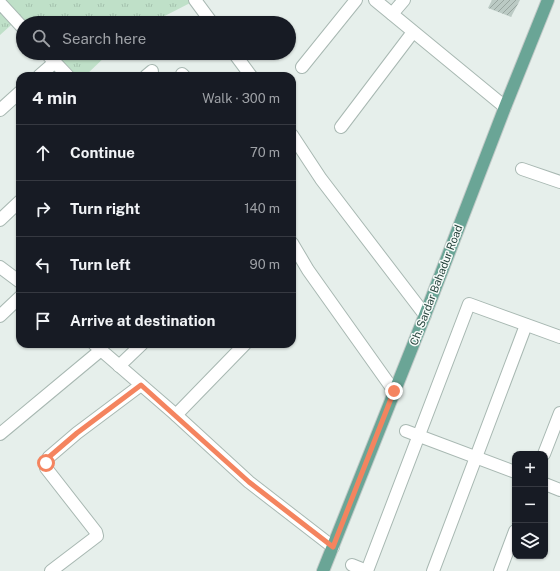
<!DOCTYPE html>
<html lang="en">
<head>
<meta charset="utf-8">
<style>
	body { margin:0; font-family:"Public Sans",sans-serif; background:#242831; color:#f1f3f6 }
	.controls { position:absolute; right:12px; bottom:12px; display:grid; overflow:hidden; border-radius:8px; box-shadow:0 1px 3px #0004 }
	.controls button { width:36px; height:36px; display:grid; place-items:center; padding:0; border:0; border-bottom:1px solid #363941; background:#171b24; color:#f1f3f6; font:20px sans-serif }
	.stop { position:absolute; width:12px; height:12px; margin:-9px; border:3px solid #f4845f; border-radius:50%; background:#fff }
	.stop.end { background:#f4845f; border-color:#fff; box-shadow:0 1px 4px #0008 }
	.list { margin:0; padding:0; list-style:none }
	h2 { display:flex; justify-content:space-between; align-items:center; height:52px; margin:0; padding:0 16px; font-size:17px }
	h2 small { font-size:13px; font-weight:400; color:#9ea1a6 }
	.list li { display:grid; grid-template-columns:26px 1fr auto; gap:12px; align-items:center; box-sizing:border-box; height:56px; padding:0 16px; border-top:1px solid #363941 }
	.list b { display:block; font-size:15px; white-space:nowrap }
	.list em { font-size:13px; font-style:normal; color:#9ea1a6 }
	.icon { flex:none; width:22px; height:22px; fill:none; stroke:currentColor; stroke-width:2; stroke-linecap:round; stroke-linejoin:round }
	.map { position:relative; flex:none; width:560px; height:571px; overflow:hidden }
	.search { position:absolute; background:#171b24; box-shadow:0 1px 3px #0004; left:16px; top:16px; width:280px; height:44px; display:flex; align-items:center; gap:10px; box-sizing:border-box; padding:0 14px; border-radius:22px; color:#9ea1a6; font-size:15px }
	.panel { position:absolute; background:#171b24; box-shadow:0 1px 3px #0004; left:16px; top:72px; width:280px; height:276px; border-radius:12px }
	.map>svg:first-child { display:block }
	.grass { fill:url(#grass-tufts) }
	.building { fill:url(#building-hatch) }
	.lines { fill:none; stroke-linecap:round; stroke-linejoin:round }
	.minor-casing { stroke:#a8b8b2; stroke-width:14 }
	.major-casing { stroke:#c2cac8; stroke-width:14 }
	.minor { stroke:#fff; stroke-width:12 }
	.major { stroke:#6aa596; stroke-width:12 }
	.route { stroke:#f4845f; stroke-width:5 }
	.labels { text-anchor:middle; stroke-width:3; stroke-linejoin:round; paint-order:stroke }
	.street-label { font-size:11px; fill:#24423a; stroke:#f7fbf9 }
</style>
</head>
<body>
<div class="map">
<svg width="560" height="571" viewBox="0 0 560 571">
	<defs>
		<pattern id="grass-tufts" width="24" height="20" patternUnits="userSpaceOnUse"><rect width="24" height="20" fill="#bfe0c8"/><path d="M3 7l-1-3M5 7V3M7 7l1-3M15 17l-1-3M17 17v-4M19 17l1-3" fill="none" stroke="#a4c1ad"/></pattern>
		<pattern id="building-hatch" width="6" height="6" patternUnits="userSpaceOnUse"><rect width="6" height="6" fill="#bbcac4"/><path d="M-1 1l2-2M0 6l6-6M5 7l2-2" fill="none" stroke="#98a6a0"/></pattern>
	</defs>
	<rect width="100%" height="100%" fill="#e6efeb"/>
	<g class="grass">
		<polygon points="0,0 191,0 192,2 151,23 24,23 19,18 0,35"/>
		<polygon points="51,53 109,53 85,76 72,76"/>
	</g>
	<polygon class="building" points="492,0 520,0 511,17 488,8"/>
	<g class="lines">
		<defs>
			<g id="minor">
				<polyline points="195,0 212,23"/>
				<polyline points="375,0 505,107"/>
				<polyline points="0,3 23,28"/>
				<polyline points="392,14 404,0"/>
				<polyline points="46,53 68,76"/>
				<polyline points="234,53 251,76"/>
				<polyline points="302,67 356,0"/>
				<polyline points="182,74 184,76"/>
				<polyline points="39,76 55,62"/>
				<polyline points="146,76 152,71"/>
				<polyline points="0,110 20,92"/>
				<polyline points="341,127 413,32"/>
				<polyline points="292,135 321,179 425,315"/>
				<polyline points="522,169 560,182"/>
				<polyline points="0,220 20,201"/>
				<polyline points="292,243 308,270 394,391"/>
				<polyline points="0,267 20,282"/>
				<polyline points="0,316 20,297"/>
				<polyline points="94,344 176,415 249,482 333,547"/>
				<polyline points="119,366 142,344"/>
				<polyline points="176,415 245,344"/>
				<polyline points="406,431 515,472"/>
				<polyline points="0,434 101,350"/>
				<polyline points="544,454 560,413"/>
				<polyline points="545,484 560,490"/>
				<polyline points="352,565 367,571"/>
				<polyline points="51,571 97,536 96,532 46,468 46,463 49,457 77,433 141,385"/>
				<polyline points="367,571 469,304 560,337"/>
				<polyline points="433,571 526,325"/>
				<polyline points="500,571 515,531"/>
			</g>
			<polyline id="major" points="323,571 425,315 505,107 548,0"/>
		</defs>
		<use href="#minor" class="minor-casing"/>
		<use href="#major" class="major-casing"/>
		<use href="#minor" class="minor"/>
		<use href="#major" class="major"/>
	</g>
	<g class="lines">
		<polyline class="route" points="46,463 49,457 77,433 141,385 249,482 333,547 394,391"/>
	</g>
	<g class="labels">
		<g class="street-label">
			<text transform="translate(436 285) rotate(-69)" y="4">Ch. Sardar Bahadur Road</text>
		</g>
	</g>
</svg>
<div class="controls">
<button>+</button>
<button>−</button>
<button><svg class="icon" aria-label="layers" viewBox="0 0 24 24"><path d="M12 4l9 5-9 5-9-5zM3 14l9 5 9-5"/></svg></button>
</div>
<div class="stop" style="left:46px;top:463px"></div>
<div class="stop end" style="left:394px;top:391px"></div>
<div class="search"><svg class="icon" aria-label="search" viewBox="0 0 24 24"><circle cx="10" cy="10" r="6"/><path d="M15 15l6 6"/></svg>Search here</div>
<section class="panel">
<h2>4 min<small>Walk · 300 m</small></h2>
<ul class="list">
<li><svg class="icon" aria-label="ahead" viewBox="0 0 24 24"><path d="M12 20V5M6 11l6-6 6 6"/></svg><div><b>Continue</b></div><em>70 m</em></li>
<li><svg class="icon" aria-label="right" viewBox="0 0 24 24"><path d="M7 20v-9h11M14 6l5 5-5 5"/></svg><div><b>Turn right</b></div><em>140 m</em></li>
<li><svg class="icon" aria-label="left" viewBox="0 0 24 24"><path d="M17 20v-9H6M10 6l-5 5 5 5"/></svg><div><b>Turn left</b></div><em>90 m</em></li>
<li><svg class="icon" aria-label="arrive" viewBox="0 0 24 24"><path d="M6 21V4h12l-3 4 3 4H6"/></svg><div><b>Arrive at destination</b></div></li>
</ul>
</section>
</div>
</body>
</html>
